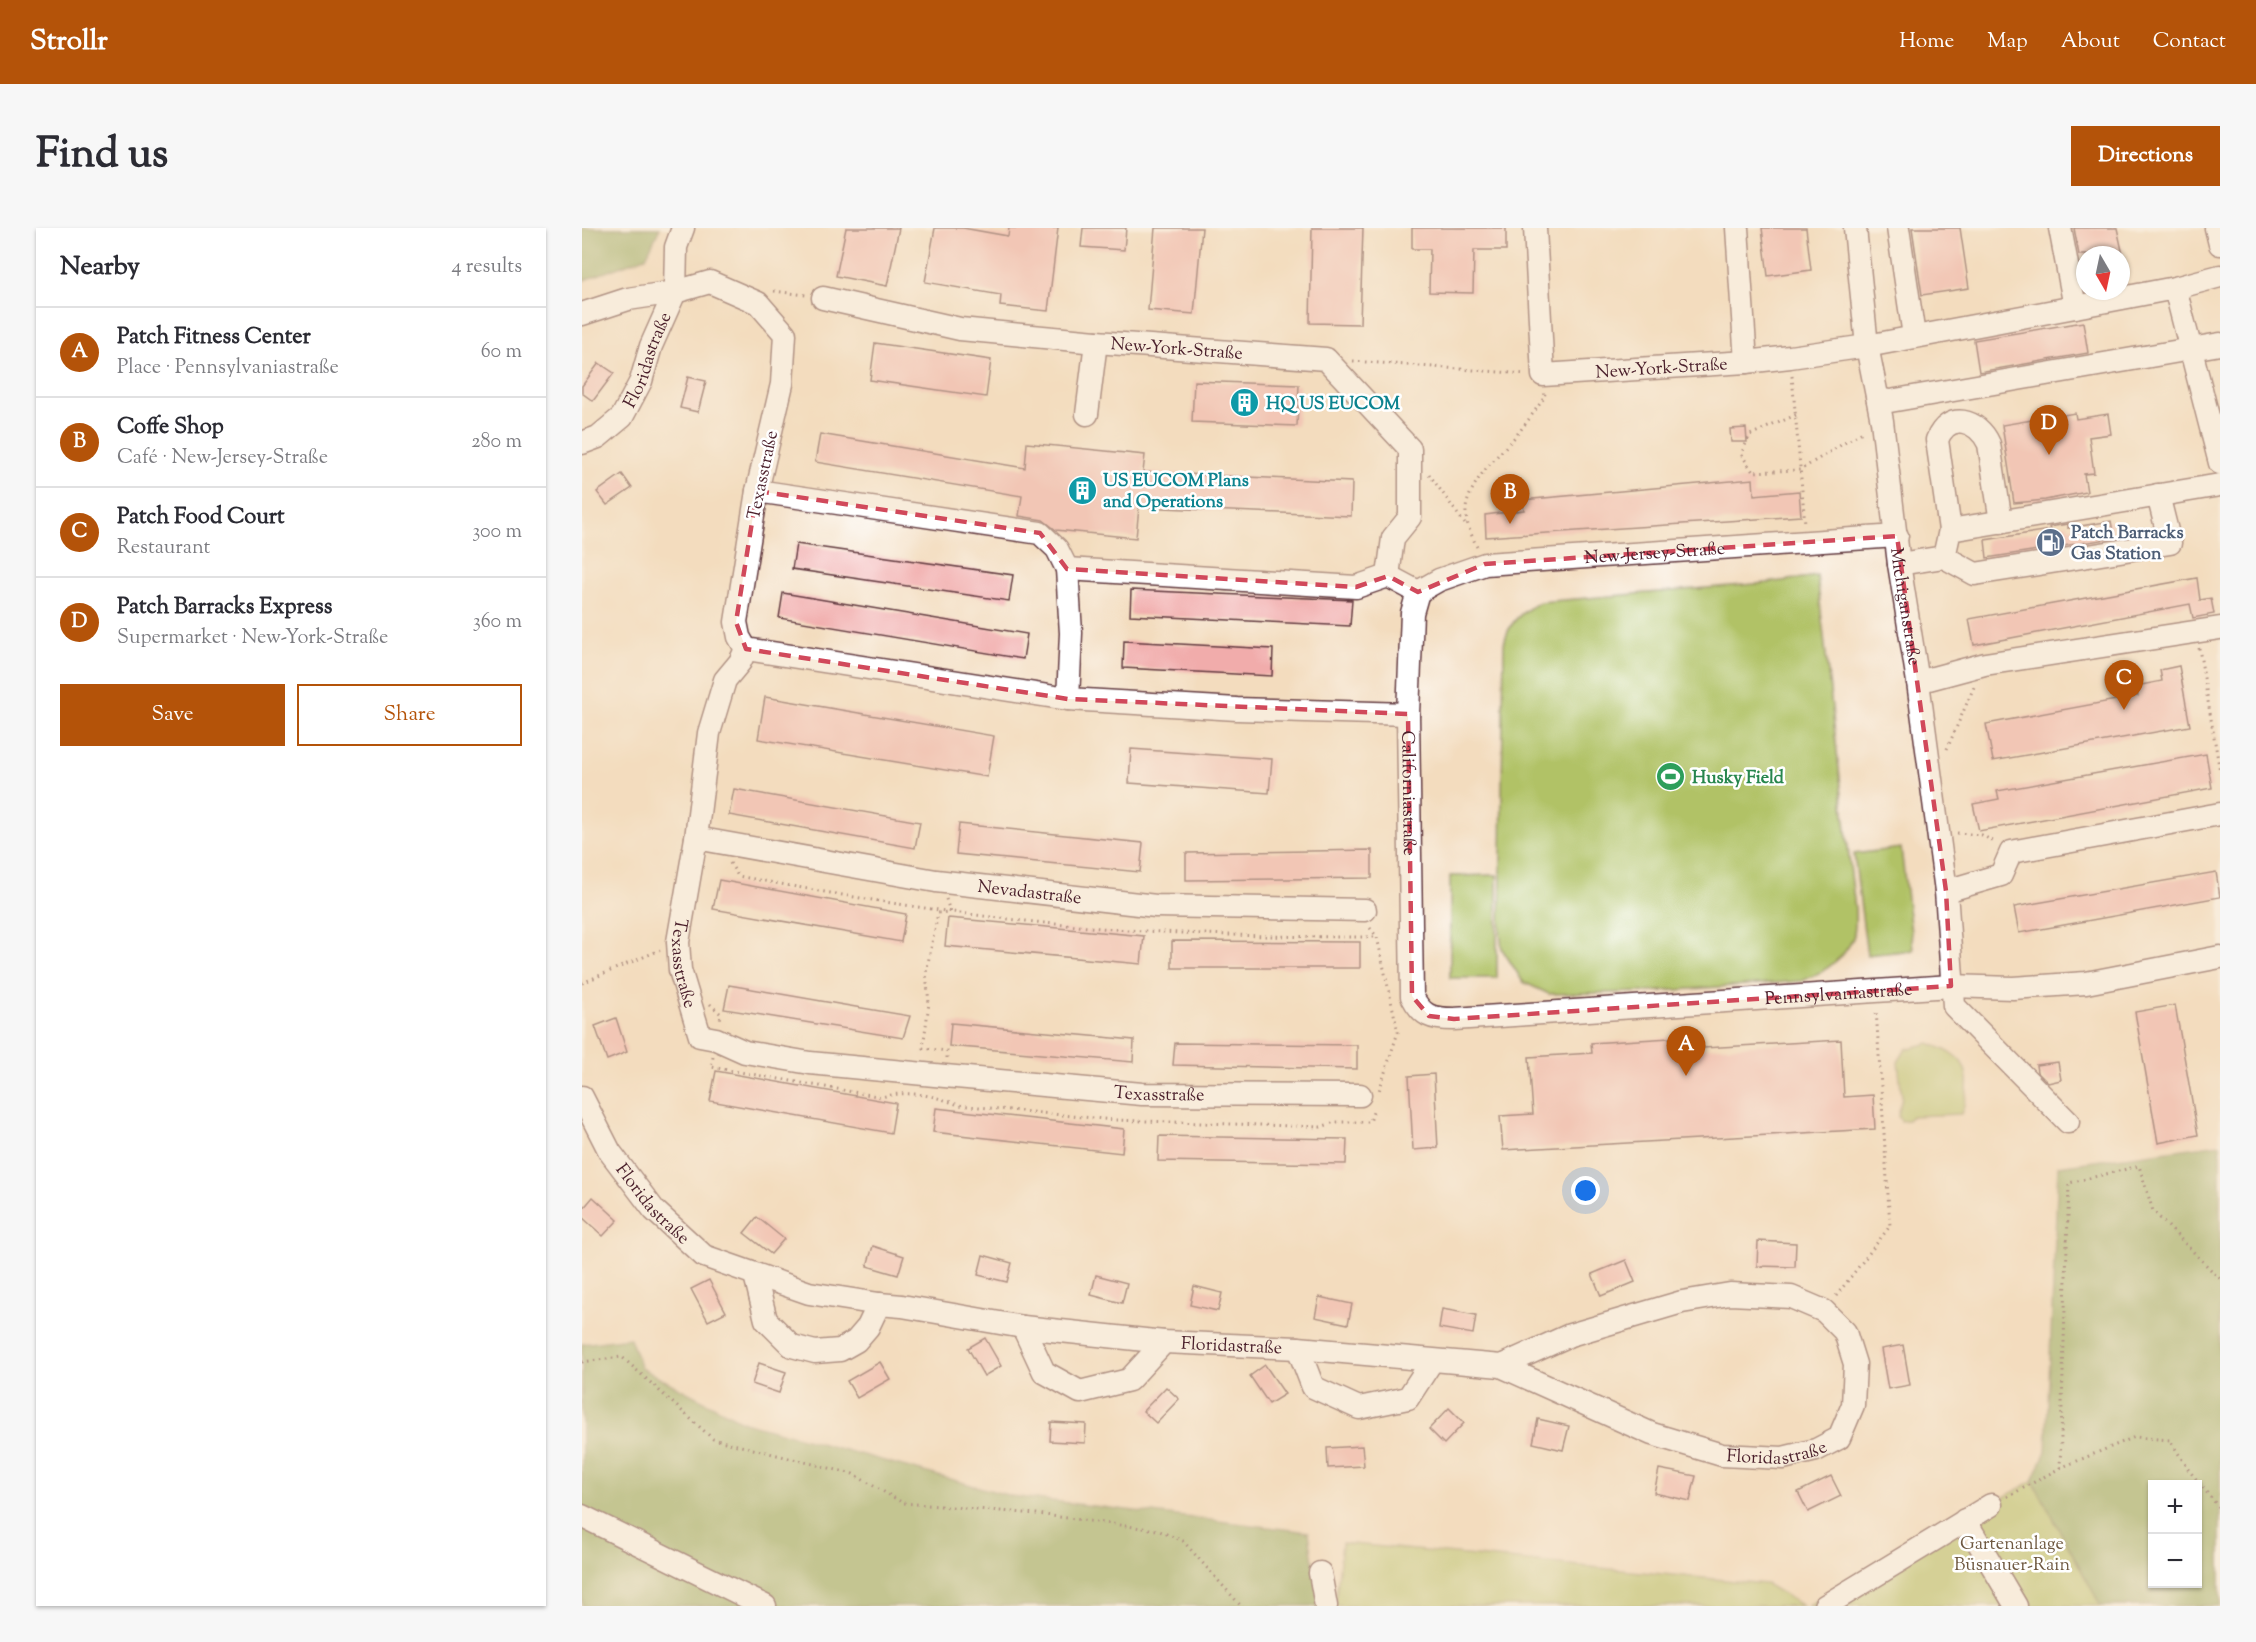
<!DOCTYPE html>
<html lang="en">
<head>
<meta charset="utf-8">
<style>
	body { margin:0; font-family:"Sorts Mill Goudy",serif; background:#f7f7f7; color:#2b2b33 }
	.controls { position:absolute; right:18px; bottom:18px; display:grid; overflow:hidden; border-radius:0px; box-shadow:0 2px 4px #0004 }
	.controls button { width:54px; height:54px; display:grid; place-items:center; padding:0; border:0; border-bottom:2px solid #e1e1e2; background:#fff; color:#2b2b33; font:30px sans-serif }
	.compass { position:absolute; left:1494px; top:18px; width:54px; height:54px; border-radius:50%; background:#fff; box-shadow:0 2px 4px #0004; rotate:171deg }
	.you { position:absolute; left:1004px; top:963px; width:21px; height:21px; margin:-15px; border:4px solid #fff; border-radius:50%; background:#1a73e8; box-shadow:0 0 0 9px #1a73e833 }
	.badge { display:grid; place-items:center; width:39px; height:39px; border-radius:50%; background:#b45309; color:#fff; font-size:20px; font-weight:700 }
	.pin { position:absolute; translate:-50% -50px; filter:drop-shadow(0 2px 3px #0008) }
	.pin::after { content:''; position:absolute; top:32px; width:21px; height:18px; background:inherit; clip-path:polygon(0 0,100% 0,50% 100%) }
	.list { margin:0; padding:0; list-style:none }
	h2 { display:flex; justify-content:space-between; align-items:center; height:78px; margin:0; padding:0 24px; font-size:26px }
	h2 small { font-size:20px; font-weight:400; color:#7c7c81 }
	.list li { display:grid; grid-template-columns:39px 1fr auto; gap:18px; align-items:center; box-sizing:border-box; height:90px; padding:0 24px; border-top:2px solid #e1e1e2 }
	.list b { display:block; font-size:22px; white-space:nowrap }
	.list p { margin:0; font-size:20px; white-space:nowrap; color:#7c7c81 }
	.list em { font-size:20px; font-style:normal; color:#7c7c81 }
	.actions { display:flex; gap:12px; padding:18px 24px }
	.actions a { flex:1; padding:14px 0; border:2px solid #b45309; border-radius:0px; text-align:center; font-size:21px; color:#b45309 }
	.actions .main { background:#b45309; color:#fff }
	.map { position:relative; flex:none; width:1638px; height:1378px; overflow:hidden; border-radius:0px }
	header { display:flex; align-items:center; gap:36px; box-sizing:border-box; height:84px; padding:0 30px; background:#b45309; color:#fff }
	header strong { font-size:28px }
	nav { display:flex; gap:33px; margin-inline-start:auto; font-size:21px }
	.intro { display:flex; align-items:center; justify-content:space-between; box-sizing:border-box; height:144px; padding:0 36px }
	h1 { margin:0; font-size:42px }
	.button { padding:15px 27px; border-radius:0px; background:#b45309; color:#fff; font-size:21px; font-weight:700 }
	main { display:flex; gap:36px; padding:0 36px }
	aside { flex:1; background:#fff; border-radius:0px; box-shadow:0 2px 4px #0004 }
	.map>svg:first-child { display:block }
	.green { fill:#b1c266; stroke:#7e7048; stroke-width:1.5 }
	.forest { fill:#8ca85b; stroke:#6b6443; stroke-width:1.5; fill-rule:evenodd }
	.building { fill:#f1acab }
	.lines { fill:none; stroke-linecap:round; stroke-linejoin:round }
	.minor-casing { stroke:#633b41; stroke-width:25 }
	.path { stroke:#633b41; stroke-width:3; stroke-dasharray:1.5 4.5; stroke-linecap:butt }
	.minor { stroke:#fff; stroke-width:22 }
	.marked { fill:none; stroke:#d1495b; stroke-width:4.5; stroke-dasharray:12 8; stroke-linejoin:round }
	.labels { text-anchor:middle; stroke-width:5; stroke-linejoin:round; paint-order:stroke }
	.street-label { font-size:18px; fill:#4a1f2b; stroke:#fff }
	.culture-label { font-size:18px; font-weight:bold; fill:#0d838f; stroke:#fff; text-anchor:start }
	.service-label { font-size:18px; font-weight:bold; fill:#4e5e75; stroke:#fff; text-anchor:start }
	.leisure-label { font-size:18px; font-weight:bold; fill:#27864d; stroke:#fff; text-anchor:start }
	.park-label { font-size:18px; fill:#6e5840; stroke:#fff }
</style>
</head>
<body>
<header>
<strong>Strollr</strong>
<nav><a>Home</a><a>Map</a><a>About</a><a>Contact</a></nav>
</header>
<div class="intro"><h1>Find us</h1><a class="button">Directions</a></div>
<main>
<aside>
<h2>Nearby<small>4 results</small></h2>
<ul class="list">
<li><span class="badge">A</span><div><b>Patch Fitness Center</b><p>Place · Pennsylvaniastraße</p></div><em>60 m</em></li>
<li><span class="badge">B</span><div><b>Coffe Shop</b><p>Café · New-Jersey-Straße</p></div><em>280 m</em></li>
<li><span class="badge">C</span><div><b>Patch Food Court</b><p>Restaurant</p></div><em>300 m</em></li>
<li><span class="badge">D</span><div><b>Patch Barracks Express</b><p>Supermarket · New-York-Straße</p></div><em>360 m</em></li>
</ul>
<div class="actions"><a class="main">Save</a><a>Share</a></div>
</aside>
<div class="map">
<svg width="1638" height="1378" viewBox="0 0 1638 1378">
	<rect width="100%" height="100%" fill="#fff"/>
	<filter id="ink" filterUnits="userSpaceOnUse"><feTurbulence type="fractalNoise" baseFrequency=".0167" numOctaves="2"/><feDisplacementMap in="SourceGraphic" scale="12" xChannelSelector="R" yChannelSelector="G"/><feConvolveMatrix kernelMatrix="1 2 1 2 8 2 1 2 1" color-interpolation-filters="sRGB"/></filter>
	<filter id="wash" filterUnits="userSpaceOnUse"><feTurbulence type="fractalNoise" baseFrequency=".008" numOctaves="4" result="noise"/><feDisplacementMap in="SourceGraphic" scale="24" xChannelSelector="R" yChannelSelector="G"/><feGaussianBlur stdDeviation="1.35" result="paint"/><feColorMatrix in="noise" values="0 0 0 0 0 0 0 0 0 0 0 0 0 0 0 0 0 1.4 0 .05"/><feComposite in="paint" operator="in"/></filter>
	<g filter="url(#wash)">
		<rect width="100%" height="100%" fill="#f3dcbe"/>
		<g class="green">
			<path d="M 1235,348 L 1273,681 C 1273,690 1274,702 1271,710 C 1261,733 1241,744 1220,753 L 1067,764 L 967,766 L 941,754 L 920,721 L 918,705 L 922,416 C 926,395 939,384 958,374 L 1185,355 Z"/>
			<polygon points="1319,620 1331,722 1285,727 1272,626"/>
			<polygon points="915,647 915,750 868,750 868,648"/>
			<path d="M 1347,815 C 1355,819 1366,822 1373,828 C 1391,841 1386,868 1379,886 L 1330,888 L 1326,892 L 1319,893 L 1316,888 L 1320,869 L 1316,834 L 1324,821 Z"/>
			<polygon points="1451,1253 1519,1378 1225,1378"/>
			<polygon points="760,1315 1184,1356 1221,1378 753,1378"/>
		</g>
		<g class="forest">
			<polygon points="0,0 78,0 64,29 0,53"/>
			<path d="M 1638,916 L 1638,1378 L 1519,1378 L 1451,1253 L 1464,1223 L 1476,938 ZM 1616,1256 L 1616,1356 L 1570,1356 L 1570,1256 Z"/>
			<polygon points="48,1110 59,1140 162,1194 429,1268 727,1304 737,1378 0,1378 0,1116"/>
		</g>
		<g id="blocks">
			<g class="building">
				<polygon points="264,0 317,0 305,58 254,48"/>
				<polygon points="353,0 381,0 426,8 427,0 476,0 466,83 418,78 419,67 343,54"/>
				<polygon points="501,0 544,0 542,22 499,19"/>
				<polygon points="573,0 620,0 612,86 566,82"/>
				<polygon points="730,0 781,0 778,96 728,95"/>
				<polygon points="830,0 924,0 924,22 892,22 891,65 847,64 848,21 830,21"/>
				<polygon points="1180,0 1224,0 1229,42 1186,48"/>
				<polygon points="1330,0 1378,0 1387,60 1340,67"/>
				<polygon points="1492,0 1535,0 1541,27 1497,27"/>
				<polygon points="1501,94 1506,125 1397,144 1392,112"/>
				<polygon points="293,115 409,132 404,169 288,152"/>
				<polygon points="17,135 32,145 11,173 0,165 0,158"/>
				<polygon points="106,149 124,153 116,184 98,180"/>
				<polygon points="612,153 717,157 715,198 610,194"/>
				<polygon points="1493,185 1494,191 1526,186 1529,206 1507,209 1512,245 1502,246 1505,264 1463,272 1432,275 1420,197"/>
				<polygon points="1164,200 1165,214 1149,214 1148,201"/>
				<polygon points="238,206 443,240 445,215 563,227 561,244 770,254 769,288 557,279 554,310 474,302 461,292 437,288 440,268 233,234"/>
				<polygon points="40,246 50,260 25,277 15,264"/>
				<polygon points="1171,251 1172,267 1217,263 1219,288 904,309 903,287 942,282 940,272"/>
				<polygon points="1529,293 1532,310 1405,330 1403,312 1468,302 1467,299 1486,296 1486,300"/>
				<polygon points="214,316 431,347 427,373 210,341"/>
				<polygon points="1615,350 1618,372 1629,370 1632,386 1611,390 1608,376 1392,417 1387,391"/>
				<polygon points="549,362 770,372 768,398 548,387"/>
				<polygon points="201,365 445,406 441,431 197,390"/>
				<polygon points="542,413 691,421 690,448 541,440"/>
				<polygon points="1597,438 1608,498 1411,533 1404,496 1556,468 1554,458 1580,453 1578,442"/>
				<polygon points="183,469 412,508 405,549 176,511"/>
				<polygon points="549,521 690,531 687,565 547,555"/>
				<polygon points="1624,526 1630,560 1397,603 1391,576 1417,571 1415,563"/>
				<polygon points="152,561 338,594 333,620 147,587"/>
				<polygon points="377,596 561,615 558,644 374,626"/>
				<polygon points="790,622 790,650 604,652 604,625"/>
				<polygon points="1634,644 1638,669 1437,705 1432,679"/>
				<polygon points="137,652 324,686 319,714 131,681"/>
				<polygon points="366,690 562,708 559,736 363,718"/>
				<polygon points="590,713 778,714 778,740 590,740"/>
				<polygon points="147,757 268,778 328,788 321,810 142,781"/>
				<polygon points="1593,777 1616,907 1576,915 1553,784"/>
				<polygon points="34,790 45,824 25,832 13,798"/>
				<polygon points="369,795 552,812 551,834 367,818"/>
				<polygon points="1104,809 1104,821 1259,812 1262,869 1291,867 1293,901 921,922 918,888 951,886 947,829 1010,825 1009,815"/>
				<polygon points="593,815 775,817 775,841 591,837"/>
				<polygon points="1476,834 1479,852 1466,855 1455,844 1454,837"/>
				<polygon points="134,843 314,875 309,905 128,873"/>
				<polygon points="852,846 856,920 831,922 827,848"/>
				<polygon points="354,880 542,901 540,925 351,904"/>
				<polygon points="577,908 765,911 764,936 576,933"/>
				<polygon points="11,969 36,992 21,1008 0,989 0,982"/>
				<polygon points="175,989 202,1011 189,1026 162,1005"/>
				<polygon points="1176,1013 1214,1015 1213,1039 1175,1038"/>
				<polygon points="291,1018 322,1028 316,1047 285,1038"/>
				<polygon points="401,1027 430,1035 425,1054 396,1047"/>
				<polygon points="1044,1032 1053,1054 1019,1068 1010,1046"/>
				<polygon points="514,1047 545,1055 540,1075 509,1067"/>
				<polygon points="127,1052 144,1084 126,1093 109,1061"/>
				<polygon points="612,1058 640,1065 636,1083 608,1077"/>
				<polygon points="737,1069 770,1076 766,1096 733,1089"/>
				<polygon points="860,1081 894,1087 891,1106 857,1100"/>
				<polygon points="403,1110 419,1138 402,1148 386,1120"/>
				<polygon points="1321,1117 1328,1157 1306,1161 1299,1121"/>
				<polygon points="298,1134 308,1151 275,1170 265,1153"/>
				<polygon points="177,1135 204,1144 197,1165 170,1156"/>
				<polygon points="683,1137 703,1166 687,1176 668,1148"/>
				<polygon points="584,1159 597,1171 574,1195 561,1183"/>
				<polygon points="867,1180 882,1195 862,1216 847,1201"/>
				<polygon points="956,1191 987,1198 981,1222 951,1215"/>
				<polygon points="469,1194 504,1196 503,1215 468,1213"/>
				<polygon points="780,1218 782,1238 746,1240 745,1220"/>
				<polygon points="1077,1241 1114,1248 1108,1273 1072,1265"/>
				<polygon points="1249,1248 1259,1268 1226,1284 1216,1264"/>
			</g>
		</g>
	</g>
	<g filter="url(#ink)">
		<use href="#blocks" fill-opacity="0" stroke="#633b41" stroke-width="1.5"/>
		<g class="lines">
			<defs>
				<g id="minor">
					<path id="s1" d="M 953,0 L 961,147 L 1164,134 L 1208,129 L 1285,118 L 1493,79 L 1593,60 L 1638,48"/>
					<polyline points="1155,0 1164,134"/>
					<path id="s2" d="M 1273,0 L 1285,118 L 1300,193 L 1317,336 L 1336,454 L 1364,663 L 1372,778 L 1486,894"/>
					<polyline points="1316,0 1332,108"/>
					<polyline points="1478,0 1493,79"/>
					<polyline points="1634,0 1638,16"/>
					<polyline points="1593,60 1638,235"/>
					<path id="s3" d="M 241,70 L 378,101 L 514,114 L 744,131 L 828,221 L 828,289 L 811,310 L 806,348"/>
					<polyline points="0,86 46,71 93,64 128,54 176,75 203,106 200,156 175,263 154,394 157,409 164,421"/>
					<polyline points="1296,171 1308,173 1638,116"/>
					<polyline points="505,186 514,114"/>
					<path id="s4" d="M 0,215 L 16,209 L 40,189 L 59,153 L 69,118 L 93,64 L 94,19 L 101,0"/>
					<polyline points="175,263 458,305 475,321 485,341 774,359 806,348 836,364"/>
					<path d="M 1368,302 L 1355,212 C 1366,183 1396,191 1407,216 L 1419,294"/>
					<polyline points="1362,329 1393,346 1588,315 1576,267"/>
					<polyline points="1317,336 1362,329 1368,302 1638,257"/>
					<polyline points="485,341 489,405 486,471"/>
					<path id="s5" d="M 836,364 L 830,385 L 826,486 L 830,768 C 840,788 849,791 872,791 L 1369,758 L 1431,760 L 1504,755 L 1638,729"/>
					<path id="s6" d="M 836,364 L 857,352 L 903,336 L 1315,308"/>
					<path id="s7" d="M 164,421 L 158,434 L 143,452 L 127,505 L 114,610 L 96,714 L 98,742 L 118,808 L 134,811 L 163,824 L 228,835 L 363,848 L 560,866 L 778,867"/>
					<polyline points="164,421 486,471 655,481 826,486"/>
					<polyline points="1336,454 1403,436 1638,400"/>
					<path id="s8" d="M 114,610 L 354,653 L 574,678 L 783,682"/>
					<polyline points="1364,663 1419,647 1429,624 1638,586"/>
					<path id="s9" d="M 0,869 L 28,924 L 72,982 L 122,1028 L 227,1065 L 297,1076 L 320,1078 L 441,1099 L 582,1114 L 716,1120 L 919,1138 L 1070,1206 L 1140,1227 L 1201,1230 L 1234,1222 L 1257,1210 L 1271,1177 L 1273,1136 L 1263,1104 L 1242,1083 L 1209,1069 L 1148,1066 L 1100,1074 L 988,1107 L 919,1138"/>
					<polyline points="173,1047 184,1092 210,1118 233,1124 258,1122 274,1113 286,1099 297,1076"/>
					<polyline points="441,1099 462,1144 498,1164 547,1152 582,1114"/>
					<polyline points="716,1120 731,1159 777,1180 826,1170 850,1133"/>
					<polyline points="0,1288 183,1378"/>
					<polyline points="1383,1292 1434,1378"/>
					<polyline points="738,1345 744,1378"/>
					<polyline points="1243,1378 1409,1277"/>
				</g>
			</defs>
			<use href="#minor" class="minor-casing"/>
			<g class="path">
				<polyline points="192,63 224,67"/>
				<polyline points="771,133 944,146"/>
				<polyline points="1210,148 1223,296"/>
				<polyline points="1214,187 1168,207 1159,226 1171,244 1218,242 1282,203"/>
				<polyline points="847,246 885,299"/>
				<path d="M 895,319 C 889,306 881,290 885,275 C 893,246 919,226 937,204 C 946,193 954,181 962,170 L 963,165"/>
				<polyline points="1617,420 1638,544"/>
				<polyline points="1365,521 1392,459"/>
				<polyline points="1375,605 1400,607 1414,615"/>
				<path d="M 148,635 L 156,648 C 296,675 438,697 581,704 C 652,708 723,709 795,709"/>
				<polyline points="364,671 368,684 356,685 344,745 347,775 341,820 365,823 365,830"/>
				<polyline points="788,700 795,709 816,804 797,863"/>
				<polyline points="0,755 78,722"/>
				<polyline points="128,776 139,786 138,793"/>
				<path d="M 131,829 L 129,839 L 300,869 C 324,862 353,867 376,877 L 532,892 L 739,899 L 753,894 L 788,894 L 792,881"/>
				<polyline points="1254,1068 1308,998 1294,781"/>
				<polyline points="0,1134 40,1129 131,1211 271,1246 321,1275 455,1286 575,1302 601,1313 659,1378"/>
				<polyline points="1478,1240 1553,1209 1588,1212 1606,1241 1638,1281"/>
				<polyline points="1425,1269 1478,1240 1487,955 1557,938 1571,983 1638,1051"/>
			</g>
			<use href="#minor" class="minor"/>
		</g>
	</g>
	<path d="M0 0H1638V1378H0ZM 175,263 L 458,305 L 485,341 L 774,359 L 806,348 L 836,364 L 903,336 L 1315,308 L 1364,663 L 1369,758 L 872,791 L 847,788 L 830,768 L 826,486 L 486,471 L 164,421 L 154,394 Z" fill="#f3dcbe" fill-opacity=".55" fill-rule="evenodd"/>
	<path class="marked" d="M 175,263 L 458,305 L 485,341 L 774,359 L 806,348 L 836,364 L 903,336 L 1315,308 L 1364,663 L 1369,758 L 872,791 L 847,788 L 830,768 L 826,486 L 486,471 L 164,421 L 154,394 Z"/>
	<defs>
		<symbol id="building-disc" viewBox="-11 -11 22 22"><circle r="9.5" fill="#0f9aa8" stroke="#fff"/><path d="M-4-6H4V6H1V3H-1V6H-4ZM-2.5-4.3h1.7v1.8h-1.7ZM.8-4.3h1.7v1.8H.8ZM-2.5-1h1.7V.8h-1.7ZM.8-1h1.7V.8H.8Z" fill="#fff"/></symbol>
		<symbol id="fuel-disc" viewBox="-11 -11 22 22"><circle r="9.5" fill="#5c6f8a" stroke="#fff"/><path d="M-5.5-6h7V0h2V4h1.3V-2.5L3-4.5l.8-.8L6-3V5H2.5V1h-1V6h-7ZM-4.2-4.7v3.2H.2V-4.7Z" fill="#fff"/></symbol>
		<symbol id="stadium-disc" viewBox="-11 -11 22 22"><circle r="9.5" fill="#2e9e5b" stroke="#fff"/><path d="M0-5a6.5 5 0 1 0 0 10a6.5 5 0 1 0 0-10ZM-3.5-1.8h7v3.6h-7Z" fill="#fff"/></symbol>
	</defs>
	<g fill-rule="evenodd">
		<use href="#building-disc" x="646" y="158" width="33" height="33"/>
		<use href="#building-disc" x="484" y="246" width="33" height="33"/>
		<use href="#fuel-disc" x="1452" y="298" width="33" height="33"/>
		<use href="#stadium-disc" x="1072" y="532" width="33" height="33"/>
	</g>
	<g class="labels">
		<g class="street-label">
			<text dy="6" stroke="none"><textPath href="#s3" startOffset="358">New-York-Straße</textPath></text>
			<text dy="6" stroke="none"><textPath href="#s4" startOffset="111">Floridastraße</textPath></text>
			<text dy="6" stroke="none"><textPath href="#s1" startOffset="266">New-York-Straße</textPath></text>
			<text transform="translate(180 247) rotate(-78)" y="6">Texasstraße</text>
			<text dy="6" stroke="none"><textPath href="#s6" startOffset="243">New-Jersey-Straße</textPath></text>
			<text dy="6" stroke="none"><textPath href="#s2" startOffset="382">Michiganstraße</textPath></text>
			<text dy="6" stroke="none"><textPath href="#s5" startOffset="202">Californiastraße</textPath></text>
			<text dy="6" stroke="none"><textPath href="#s8" startOffset="338">Nevadastraße</textPath></text>
			<text dy="6" stroke="none"><textPath href="#s7" startOffset="326">Texasstraße</textPath></text>
			<text dy="6" stroke="none"><textPath href="#s5" startOffset="842">Pennsylvaniastraße</textPath></text>
			<text dy="6" stroke="none"><textPath href="#s7" startOffset="866">Texasstraße</textPath></text>
			<text dy="6" stroke="none"><textPath href="#s9" startOffset="129">Floridastraße</textPath></text>
			<text dy="6" stroke="none"><textPath href="#s9" startOffset="740">Floridastraße</textPath></text>
			<text dy="6" stroke="none"><textPath href="#s9" startOffset="1304">Floridastraße</textPath></text>
		</g>
		<g class="culture-label">
			<text x="684" y="181">HQ US EUCOM</text>
			<text x="521" y="258">US EUCOM Plans<tspan x="521" dy="21">and Operations</tspan></text>
		</g>
		<g class="service-label">
			<text x="1489" y="310">Patch Barracks<tspan x="1489" dy="21">Gas Station</tspan></text>
		</g>
		<g class="leisure-label">
			<text x="1110" y="555">Husky Field</text>
		</g>
		<g class="park-label">
			<text x="1430" y="1321">Gartenanlage<tspan x="1430" dy="21">Büsnauer-Rain</tspan></text>
		</g>
	</g>
</svg>
<div class="controls">
<button>+</button>
<button>−</button>
</div>
<svg class="compass" viewBox="-18 -18 36 36"><path d="M0-13l5 13h-10z" fill="#e53935"/><path d="M0 13l5-13h-10z" fill="#7c7c81"/></svg>
<div class="you"></div>
<div class="pin badge" style="left:1104px;top:848px">A</div>
<div class="pin badge" style="left:928px;top:296px">B</div>
<div class="pin badge" style="left:1542px;top:482px">C</div>
<div class="pin badge" style="left:1467px;top:227px">D</div>
</div>
</main>
</body>
</html>
